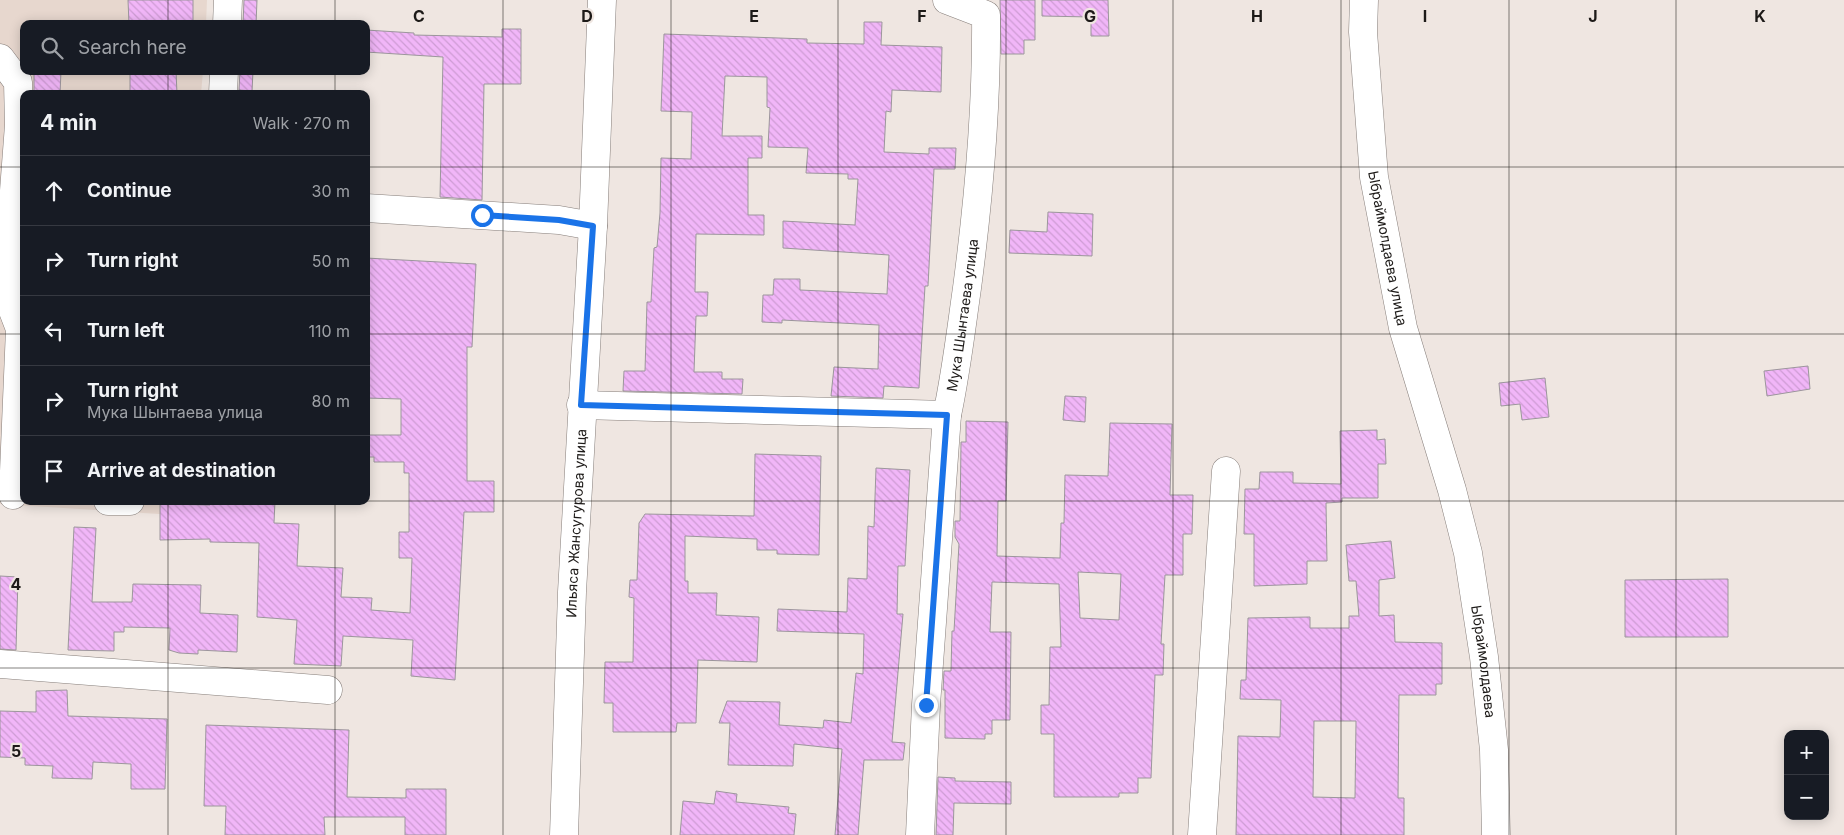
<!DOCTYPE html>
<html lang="en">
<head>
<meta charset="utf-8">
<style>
	body { margin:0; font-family:Inter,sans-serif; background:#242831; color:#f1f3f6 }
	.controls { position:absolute; right:15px; bottom:15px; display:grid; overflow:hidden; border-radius:10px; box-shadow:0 2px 12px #0003 }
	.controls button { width:45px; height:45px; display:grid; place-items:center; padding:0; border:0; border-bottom:1px solid #363941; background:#171b24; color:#f1f3f6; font:25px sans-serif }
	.stop { position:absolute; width:15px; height:15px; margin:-11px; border:4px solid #1a73e8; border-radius:50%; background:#fff }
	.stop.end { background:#1a73e8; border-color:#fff; box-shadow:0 1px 5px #0008 }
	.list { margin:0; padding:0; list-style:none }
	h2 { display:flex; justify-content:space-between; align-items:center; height:65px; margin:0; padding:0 20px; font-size:21px }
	h2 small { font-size:16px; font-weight:400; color:#9ea1a6 }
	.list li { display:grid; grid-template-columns:32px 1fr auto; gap:15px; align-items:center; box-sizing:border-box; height:70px; padding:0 20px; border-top:1px solid #363941 }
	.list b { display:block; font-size:19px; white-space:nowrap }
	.list p { margin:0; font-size:16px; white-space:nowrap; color:#9ea1a6 }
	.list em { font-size:16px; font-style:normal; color:#9ea1a6 }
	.icon { flex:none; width:28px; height:28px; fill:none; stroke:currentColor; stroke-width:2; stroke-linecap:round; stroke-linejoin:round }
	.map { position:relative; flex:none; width:1844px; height:835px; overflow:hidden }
	.search { position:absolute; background:#171b24; box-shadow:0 2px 12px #0003; left:20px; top:20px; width:350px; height:55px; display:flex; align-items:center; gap:12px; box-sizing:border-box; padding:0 18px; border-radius:10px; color:#9ea1a6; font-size:19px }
	.panel { position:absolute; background:#171b24; box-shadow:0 2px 12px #0003; left:20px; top:90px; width:350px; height:415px; border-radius:10px }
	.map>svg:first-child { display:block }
	.built { fill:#e7d7ce }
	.building { fill:url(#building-back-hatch); stroke:#9c969c; fill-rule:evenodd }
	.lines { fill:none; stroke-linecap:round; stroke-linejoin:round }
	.minor-casing { stroke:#867e7a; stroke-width:29 }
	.minor { stroke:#fff; stroke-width:28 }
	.route { stroke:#1a73e8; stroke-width:6 }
	.grid { fill:none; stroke:#1d1a18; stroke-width:1; stroke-opacity:0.55 }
	.labels { text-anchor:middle; stroke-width:4.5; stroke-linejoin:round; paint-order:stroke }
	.street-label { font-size:14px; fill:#1d1a18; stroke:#efe6e1 }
	.grid-label { font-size:16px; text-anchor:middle; font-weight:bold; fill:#1d1a18; stroke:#efe6e1; stroke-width:4.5; stroke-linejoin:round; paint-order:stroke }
</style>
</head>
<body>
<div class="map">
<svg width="1844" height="835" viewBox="0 0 1844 835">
	<defs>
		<pattern id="building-back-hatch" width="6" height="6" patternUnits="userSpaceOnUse" patternTransform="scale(1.25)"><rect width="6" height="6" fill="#f1b6f8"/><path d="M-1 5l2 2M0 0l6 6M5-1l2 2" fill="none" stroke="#ce9cd4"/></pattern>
	</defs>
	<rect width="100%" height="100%" fill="#efe6e1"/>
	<polygon class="built" points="0,0 207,0 206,24 24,24 24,71 203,71 201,94 24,94 24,501 176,501 175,515 0,504"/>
	<g class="building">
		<polygon points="128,0 193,0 193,24 129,24"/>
		<polygon points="244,0 257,0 256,24 243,24"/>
		<polygon points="1000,0 1035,0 1035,40 1024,40 1024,54 1001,54"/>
		<polygon points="1042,0 1108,0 1109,36 1091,36 1091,17 1042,16"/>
		<polygon points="864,22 882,22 881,45 942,47 941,92 892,90 891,112 886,111 884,152 929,154 929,148 956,148 955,169 934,169 928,286 925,286 919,388 884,386 883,398 831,396 834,367 878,369 879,325 782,320 782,323 762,322 763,295 773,295 774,279 800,279 800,290 887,294 889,255 783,248 783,221 855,225 858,179 848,179 848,174 806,173 808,148 768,147 770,108 767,107 767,77 725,76 722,136 762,136 762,158 748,158 748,215 764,215 764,235 696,234 695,292 708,292 707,316 696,316 694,372 722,372 722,379 743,379 742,394 623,391 624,371 645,371 647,302 651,302 654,248 657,247 660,213 661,158 691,159 692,112 661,111 664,34 807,39 807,43 864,44"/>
		<polygon points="502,29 521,29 521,84 484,84 482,200 440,197 443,57 366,52 366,30 414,33 414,35 502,37"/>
		<polygon points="34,71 61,71 60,94 34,94"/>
		<polygon points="130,71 176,71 177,94 130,94"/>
		<polygon points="240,71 253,71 252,91 239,90"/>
		<polygon points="1048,212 1093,214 1092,256 1009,253 1010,230 1047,232"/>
		<polygon points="366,258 476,264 472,347 467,347 467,481 494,481 494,512 464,512 455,680 411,676 413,640 343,636 341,666 294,664 297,620 257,617 259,543 210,542 210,539 160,540 160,504 210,505 210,501 275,501 274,523 299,524 297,566 343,568 341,597 372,598 371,610 410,613 412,558 399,558 399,532 409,532 409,473 404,473 404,462 374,462 374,457 366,457 366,435 401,435 401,399 366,398"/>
		<polygon points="1808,366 1810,389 1767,396 1764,371"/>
		<polygon points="1545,378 1549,417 1522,420 1520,404 1501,406 1499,383"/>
		<polygon points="1065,396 1086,397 1085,422 1063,420"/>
		<path d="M 966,421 L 1008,422 L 1006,501 L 998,501 L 997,556 L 1060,558 L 1061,523 L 1064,523 L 1065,475 L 1108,476 L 1110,423 L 1172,424 L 1170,495 L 1193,495 L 1192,534 L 1183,534 L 1183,575 L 1165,575 L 1161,644 L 1164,644 L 1163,675 L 1155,675 L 1151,778 L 1138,778 L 1138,793 L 1119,793 L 1119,797 L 1054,797 L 1054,734 L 1041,734 L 1041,705 L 1049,705 L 1050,647 L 1061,647 L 1059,584 L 992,582 L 990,632 L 1011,632 L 1010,720 L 992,720 L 992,734 L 985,734 L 985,739 L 945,738 L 945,690 L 943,690 L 944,671 L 951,671 L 952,631 L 954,631 L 959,544 L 955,537 L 955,521 L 960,521 L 961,442 L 966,442 ZM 1078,572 L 1121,574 L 1119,620 L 1080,618 Z"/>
		<polygon points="1377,430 1377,440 1385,439 1386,464 1378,464 1378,498 1342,498 1342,502 1326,503 1327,561 1307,561 1307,584 1254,586 1254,534 1244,534 1245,489 1259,489 1260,472 1293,472 1293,483 1341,484 1340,431"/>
		<polygon points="755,454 821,456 819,555 777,554 777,550 757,550 757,539 685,536 685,581 688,581 688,593 717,593 716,615 759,617 757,662 698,660 696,723 677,723 676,732 613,732 613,703 604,703 605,662 633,662 634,598 629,597 630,580 637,580 639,523 645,514 754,516"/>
		<polygon points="876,468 910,470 905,566 898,566 897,614 903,614 892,742 905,743 903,760 864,760 858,835 835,835 842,749 794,744 793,766 728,765 730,723 719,723 727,701 780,702 779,725 823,728 824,720 851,723 856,673 863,674 864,634 777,631 778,609 847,612 848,578 867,579 868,526 874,527"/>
		<polygon points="74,527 96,528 92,602 132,602 133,584 201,585 200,613 238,615 237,652 198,650 198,654 179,653 169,650 170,628 124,627 124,632 114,632 114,651 68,650"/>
		<path d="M 1391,541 L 1395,578 L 1379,580 L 1379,616 L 1394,615 L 1395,642 L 1442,643 L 1442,684 L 1436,684 L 1436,695 L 1399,695 L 1398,798 L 1404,798 L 1404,835 L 1236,835 L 1238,736 L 1280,737 L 1281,700 L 1240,699 L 1241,680 L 1246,680 L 1248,618 L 1310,617 L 1310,628 L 1349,628 L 1349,616 L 1359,616 L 1356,581 L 1349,581 L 1346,545 ZM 1314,721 L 1356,721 L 1355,798 L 1313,797 Z"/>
		<polygon points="0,576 18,577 16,650 0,649"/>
		<polygon points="1728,579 1728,637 1625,637 1625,580"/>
		<polygon points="67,690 68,716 167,719 165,789 131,789 131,764 93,762 92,779 52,778 53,766 25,765 25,758 0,757 0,711 36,712 36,691"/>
		<polygon points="206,725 349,730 347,797 406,798 406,789 446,789 446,835 405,835 405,817 324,817 325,835 225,835 226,806 204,806"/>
		<polygon points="938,777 955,778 955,781 1011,782 1011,804 954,803 953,835 936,835"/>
		<polygon points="716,791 737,794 736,802 789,807 788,813 796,814 794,835 680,835 683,801 714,804"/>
	</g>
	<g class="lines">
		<defs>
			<g id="minor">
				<path id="s1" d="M 1364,0 L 1363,32 L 1374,177 L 1403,328 L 1452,490 L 1468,553 L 1484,657 L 1494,750 L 1496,835"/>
				<polyline points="227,24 228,0"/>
				<polyline points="0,58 18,82 19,125 13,204 24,205"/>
				<polyline points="223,94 224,71"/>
				<polyline points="0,204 13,204 7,295 20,329 13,495"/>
				<polyline points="366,208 559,220 593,226"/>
				<polyline points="581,405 947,415"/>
				<polyline points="108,501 130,501"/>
				<polyline points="0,664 328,690"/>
				<path id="s2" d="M 564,835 L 572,592 L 593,226 L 602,0"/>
				<path id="s3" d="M 920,835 L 926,705 L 947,415 C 956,373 961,330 967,288 C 979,197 987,106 986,15 L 947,0"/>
				<polyline points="1202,835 1226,471"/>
			</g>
		</defs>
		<use href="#minor" class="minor-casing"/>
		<use href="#minor" class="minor"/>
	</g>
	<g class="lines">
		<polyline class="route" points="482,215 559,220 593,226 581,405 947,415 926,705"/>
	</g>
	<path class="grid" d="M 168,0 L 168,24M 335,0 L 335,24M 503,0 L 503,835M 671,0 L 671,835M 838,0 L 838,835M 1006,0 L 1006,835M 1173,0 L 1173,835M 1341,0 L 1341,835M 1509,0 L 1509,835M 1676,0 L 1676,835M 168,71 L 168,94M 335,71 L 335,94M 0,167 L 24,167M 366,167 L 1844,167M 0,334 L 24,334M 366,334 L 1844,334M 0,501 L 24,501M 168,501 L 168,835M 335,501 L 335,835M 366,501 L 1844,501M 0,668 L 1844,668"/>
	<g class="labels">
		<g class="street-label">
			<text dy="5" stroke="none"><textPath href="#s1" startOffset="250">Ыбраймолдаева улица</textPath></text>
			<text dy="5" stroke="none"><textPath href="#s3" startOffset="522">Мука Шынтаева улица</textPath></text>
			<text dy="5" stroke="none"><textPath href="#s2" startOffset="312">Ильяса Жансугурова улица</textPath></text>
			<text dy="5" stroke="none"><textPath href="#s1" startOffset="675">Ыбраймолдаева</textPath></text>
		</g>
	</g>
	<g class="grid-label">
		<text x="419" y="22">C</text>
		<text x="587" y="22">D</text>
		<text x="754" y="22">E</text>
		<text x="922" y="22">F</text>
		<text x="1090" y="22">G</text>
		<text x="1257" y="22">H</text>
		<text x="1425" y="22">I</text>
		<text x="1593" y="22">J</text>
		<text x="1760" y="22">K</text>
		<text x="16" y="590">4</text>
		<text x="16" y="757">5</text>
	</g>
</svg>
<div class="controls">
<button>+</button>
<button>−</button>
</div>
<div class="stop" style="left:482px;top:215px"></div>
<div class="stop end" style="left:926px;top:705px"></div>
<div class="search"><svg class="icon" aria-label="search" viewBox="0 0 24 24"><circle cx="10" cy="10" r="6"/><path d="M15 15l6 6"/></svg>Search here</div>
<section class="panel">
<h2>4 min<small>Walk · 270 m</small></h2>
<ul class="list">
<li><svg class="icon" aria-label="ahead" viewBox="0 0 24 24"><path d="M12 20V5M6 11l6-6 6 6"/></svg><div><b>Continue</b></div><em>30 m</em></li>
<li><svg class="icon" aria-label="right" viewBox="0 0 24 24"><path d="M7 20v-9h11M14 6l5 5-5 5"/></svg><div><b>Turn right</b></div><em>50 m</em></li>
<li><svg class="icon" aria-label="left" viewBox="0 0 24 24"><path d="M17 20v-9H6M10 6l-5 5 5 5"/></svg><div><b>Turn left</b></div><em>110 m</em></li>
<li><svg class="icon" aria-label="right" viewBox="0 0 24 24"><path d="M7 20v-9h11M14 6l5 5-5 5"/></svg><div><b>Turn right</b><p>Мука Шынтаева улица</p></div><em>80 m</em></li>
<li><svg class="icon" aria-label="arrive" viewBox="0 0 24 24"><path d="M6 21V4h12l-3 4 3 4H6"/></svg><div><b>Arrive at destination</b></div></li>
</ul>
</section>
</div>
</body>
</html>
